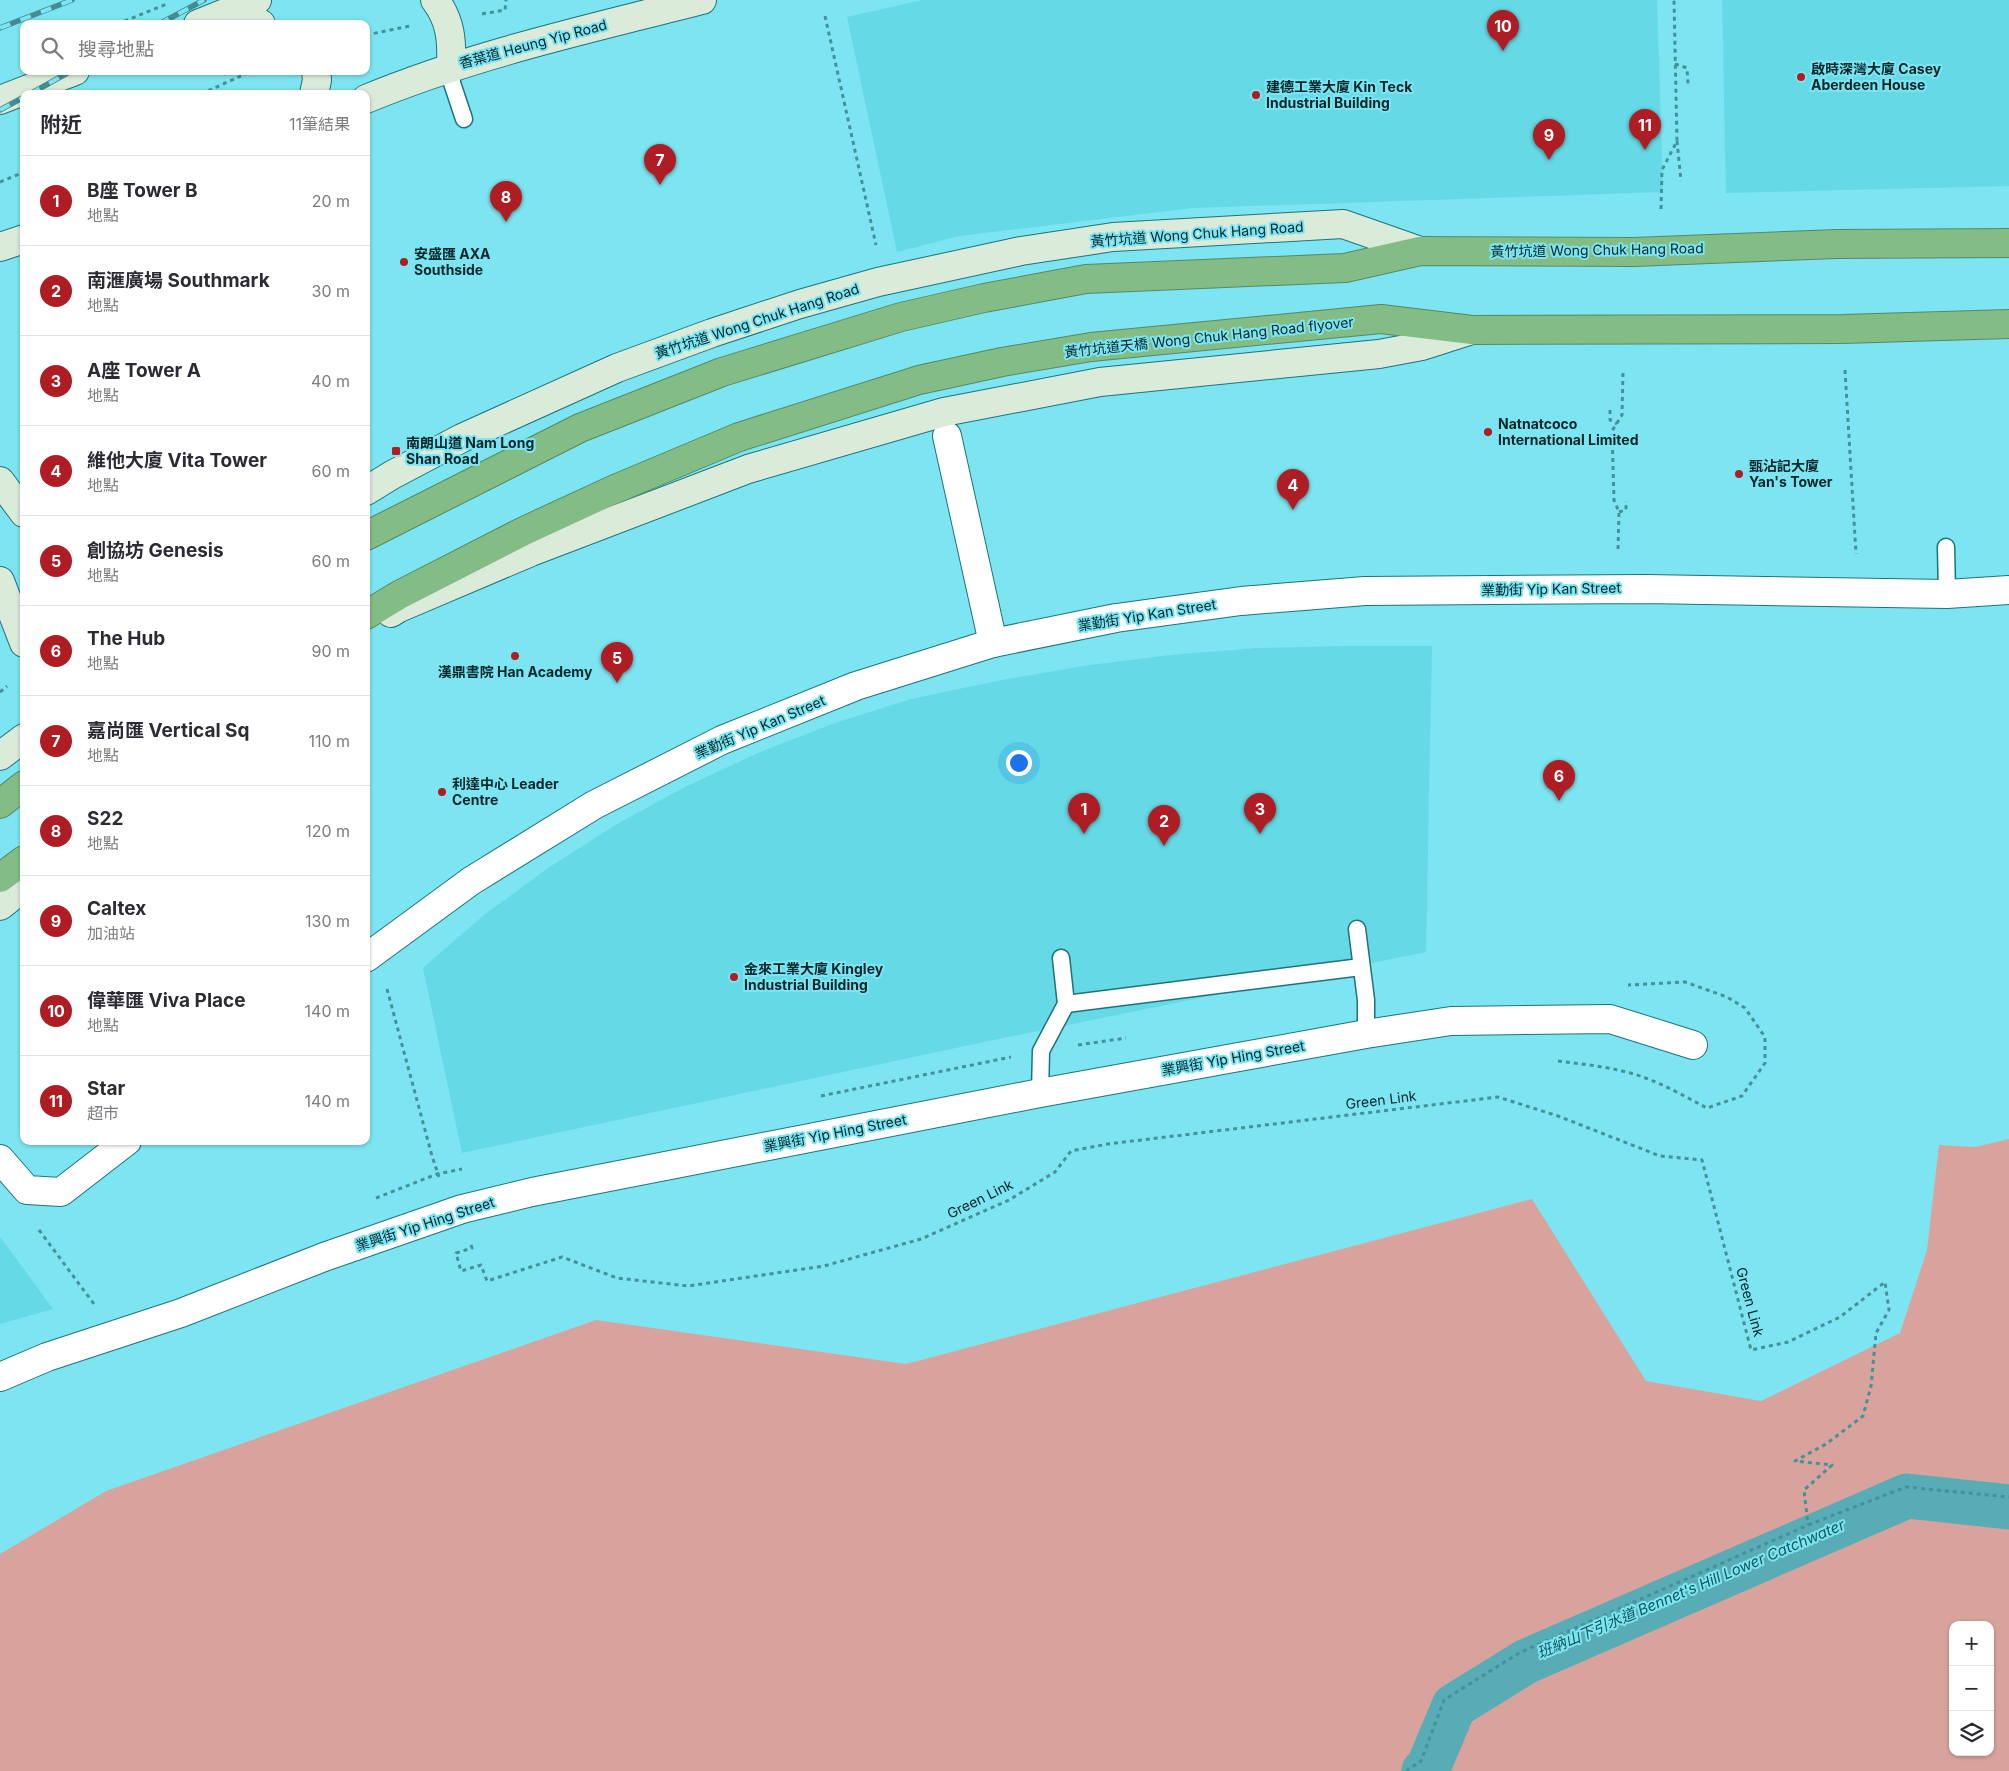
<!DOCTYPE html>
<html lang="zh-TW">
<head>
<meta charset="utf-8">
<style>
	body { margin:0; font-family:Inter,"Noto Sans TC",sans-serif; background:#f2f2f3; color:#2b2b33 }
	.controls { position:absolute; right:15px; bottom:15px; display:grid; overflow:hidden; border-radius:10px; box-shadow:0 1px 4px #0004 }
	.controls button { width:45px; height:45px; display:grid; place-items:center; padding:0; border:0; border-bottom:1px solid #e1e1e2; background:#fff; color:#2b2b33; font:25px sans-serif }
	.you { position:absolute; left:1018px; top:762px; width:18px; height:18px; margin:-12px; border:4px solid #fff; border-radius:50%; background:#1a73e8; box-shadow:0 0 0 8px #1a73e833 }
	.badge { display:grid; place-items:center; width:32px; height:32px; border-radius:50%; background:#af1d24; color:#fff; font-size:16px; font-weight:700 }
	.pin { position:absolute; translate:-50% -41px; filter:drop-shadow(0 1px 2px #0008) }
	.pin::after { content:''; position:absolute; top:26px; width:18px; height:15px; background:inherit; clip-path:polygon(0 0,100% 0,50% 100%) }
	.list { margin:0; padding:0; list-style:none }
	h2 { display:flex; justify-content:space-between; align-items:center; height:65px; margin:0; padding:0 20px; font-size:21px }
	h2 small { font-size:16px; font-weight:400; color:#7c7c81 }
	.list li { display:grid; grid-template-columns:32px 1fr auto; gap:15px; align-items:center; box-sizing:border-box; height:90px; padding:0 20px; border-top:1px solid #e1e1e2 }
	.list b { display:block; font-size:19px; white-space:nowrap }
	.list p { margin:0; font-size:16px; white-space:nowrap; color:#7c7c81 }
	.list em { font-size:16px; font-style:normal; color:#7c7c81 }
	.icon { flex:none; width:28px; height:28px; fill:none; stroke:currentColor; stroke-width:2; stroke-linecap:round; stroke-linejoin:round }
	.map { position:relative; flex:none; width:2009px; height:1771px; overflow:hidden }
	.search { position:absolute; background:#fff; box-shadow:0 1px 4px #0004; left:20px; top:20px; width:350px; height:55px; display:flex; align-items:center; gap:12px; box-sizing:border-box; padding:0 18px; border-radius:10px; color:#7c7c81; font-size:19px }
	.panel { position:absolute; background:#fff; box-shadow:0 1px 4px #0004; left:20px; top:90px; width:350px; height:1055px; border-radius:10px }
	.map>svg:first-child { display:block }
	.built { fill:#65d9e5 }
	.green { fill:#d8a39d; fill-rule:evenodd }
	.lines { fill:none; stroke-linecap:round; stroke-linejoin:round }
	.canal { stroke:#58acb5; stroke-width:45 }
	.lane-casing { stroke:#1d737c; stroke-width:19 }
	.street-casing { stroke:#1d737c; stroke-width:30 }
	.secondary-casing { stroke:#1d737c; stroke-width:30 }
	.highway-casing { stroke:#568865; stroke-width:30 }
	.path { stroke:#469098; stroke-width:3; stroke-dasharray:4 4; stroke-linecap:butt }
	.lane { stroke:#fff; stroke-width:16 }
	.street { stroke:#fff; stroke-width:28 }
	.secondary { stroke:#daebda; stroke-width:28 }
	.highway { stroke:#83bd85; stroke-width:28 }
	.rail-casing { stroke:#448c94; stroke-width:5.5 }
	.rail { stroke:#7de5f1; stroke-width:4; stroke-dasharray:11; stroke-linecap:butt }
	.poi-dot { fill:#af1d24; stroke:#7de5f1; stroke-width:2 }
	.labels { text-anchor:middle; stroke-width:4; stroke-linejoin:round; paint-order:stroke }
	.street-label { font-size:14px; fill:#03262a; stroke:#7de5f1 }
	.poi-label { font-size:14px; font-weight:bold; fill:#03262a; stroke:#7de5f1; text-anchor:start }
	.water-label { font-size:15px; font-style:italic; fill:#0f585f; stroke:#7de5f1 }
</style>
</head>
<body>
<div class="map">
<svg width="2009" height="1771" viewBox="0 0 2009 1771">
	<rect width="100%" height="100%" fill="#7de5f1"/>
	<g class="built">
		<polygon points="923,0 1657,0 1663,192 1193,208 959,236 897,252 847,17"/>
		<polygon points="1722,0 2009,0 2009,186 1726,193"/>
		<polygon points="1344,646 1432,646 1426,952 984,1042 462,1153 423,968 484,915 548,868 617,824 687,786 760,752 835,723 911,699 997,681 1083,666 1170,655 1257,648"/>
		<polygon points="0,1237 18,1261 53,1309 0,1324"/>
	</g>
	<path class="green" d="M 2009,1139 L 2009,1771 L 0,1771 L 0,1554 L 106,1491 L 596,1320 L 906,1364 L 1532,1199 L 1646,1381 L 1761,1401 L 1900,1333 L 1927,1250 L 1939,1145 L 1975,1147 ZM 1953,1625 L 1990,1625 L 1990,1752 L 1953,1752 Z"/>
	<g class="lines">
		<polyline class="canal" points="1424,1771 1428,1768 1454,1706 1527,1661 1907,1496 2009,1507"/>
		<defs>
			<g id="lane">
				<polyline points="451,66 452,83 464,119"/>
				<polyline points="1946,547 1947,594"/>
				<polyline points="1357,929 1366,1000 1366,1034"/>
				<polyline points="1066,1004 1361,967"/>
				<polyline points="1040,1093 1041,1051 1066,1004 1061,958"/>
			</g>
			<g id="street">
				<polyline points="947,436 993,643"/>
				<polyline points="366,958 471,881 594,805 722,740 856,686 993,643 1116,618 1241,601 1365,591 1645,589 1947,594 2009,590"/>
				<polyline points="0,1159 27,1190 61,1192 127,1141"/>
				<polyline points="0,1377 47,1357 181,1313 324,1257 462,1209 532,1192 1040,1093 1366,1034 1451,1021 1610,1019 1693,1045"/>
			</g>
			<g id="secondary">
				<path d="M 435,0 C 451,21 452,41 451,66"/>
				<polyline points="198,24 257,0"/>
				<polyline points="258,24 261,24"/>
				<polyline points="314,94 317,80 316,71"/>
				<path d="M 366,99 C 475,54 589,29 702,0"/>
				<polyline points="0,100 75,71"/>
				<polyline points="0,247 24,239"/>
				<polyline points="0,481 24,513"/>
				<polyline points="366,491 392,475 462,438 617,368 712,333 800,304 878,282 1021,251 1113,237 1343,224 1420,251"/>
				<polyline points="0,581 24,643"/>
				<polyline points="391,613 399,608 531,552 748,469 944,412 1100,382 1379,354 1422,346 1472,330"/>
				<polyline points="0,756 24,738"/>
				<polyline points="0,906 24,887"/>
			</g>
			<g id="highway">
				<polyline points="366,536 580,428 722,372 901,317 984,298 1086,279 1345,268 1420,251 1634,252 1837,244 2009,243"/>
				<polyline points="366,615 399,595 524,531 615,489 739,437 919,380 1002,362 1091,347 1381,319 1472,330 1843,329 2009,324"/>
				<polyline points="0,804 24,785"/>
				<polyline points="0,878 24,860"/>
			</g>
		</defs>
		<use href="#lane" class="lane-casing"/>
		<use href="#street" class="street-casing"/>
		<use href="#secondary" class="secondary-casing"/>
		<use href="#highway" class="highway-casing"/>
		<g class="path">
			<polyline points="482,14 505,10 506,0"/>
			<polyline points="825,16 876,245"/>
			<polyline points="117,24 167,4"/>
			<polyline points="366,35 410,26"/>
			<polyline points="1675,64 1687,68 1688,84"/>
			<polyline points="201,94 252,71"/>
			<polyline points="1677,141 1681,181"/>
			<polyline points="0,182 24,172"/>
			<polyline points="1661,209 1662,170 1677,141 1674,0"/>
			<polyline points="1845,370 1856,554"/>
			<polyline points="1610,410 1610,420 1617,424"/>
			<polyline points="1619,512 1626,510 1626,501"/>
			<polyline points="1618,549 1619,512 1614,500 1612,431 1622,415 1623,372"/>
			<polyline points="0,692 7,686"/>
			<polyline points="387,989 432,1156 439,1177"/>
			<polyline points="1078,1045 1126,1038"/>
			<path d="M 1558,1061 C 1583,1064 1609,1067 1634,1074 C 1660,1082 1684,1096 1707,1108 L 1742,1096 L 1765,1063 L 1765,1037 L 1745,1008 L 1727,997 L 1685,982 L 1628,985"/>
			<polyline points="821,1096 1011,1057"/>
			<polyline points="376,1198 437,1174 462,1169"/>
			<polyline points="39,1230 94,1304"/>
			<polyline points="471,1245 472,1248 456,1253 461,1271 481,1265 487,1281 562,1257 617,1278 688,1286 824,1266 921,1239 1009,1200 1055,1172 1071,1151 1108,1144 1498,1097 1558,1116 1660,1156 1702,1160 1751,1350 1788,1342 1840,1317 1885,1282 1889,1310 1876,1333 1871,1386 1863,1416 1826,1444 1795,1461 1832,1465 1804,1490 1808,1525"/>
			<polyline points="1406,1771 1421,1761 1444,1700 1519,1653 1808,1525 1906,1487 2009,1497"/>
		</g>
		<use href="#lane" class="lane"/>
		<use href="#street" class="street"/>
		<use href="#secondary" class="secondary"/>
		<use href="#highway" class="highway"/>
		<defs>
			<g id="rail">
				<polyline points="159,24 204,0"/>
				<polyline points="0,28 72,0"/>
				<polyline points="30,94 71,71"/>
				<polyline points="0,110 24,97"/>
			</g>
		</defs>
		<use href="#rail" class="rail-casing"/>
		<use href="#rail" class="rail"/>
	</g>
	<g class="poi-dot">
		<circle cx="1801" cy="77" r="5"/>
		<circle cx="1256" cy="95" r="5"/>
		<circle cx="404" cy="262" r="5"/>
		<circle cx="1488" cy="432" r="5"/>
		<rect x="391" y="446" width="10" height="10" rx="2.5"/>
		<circle cx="1739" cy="474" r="5"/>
		<circle cx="515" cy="656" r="5"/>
		<circle cx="442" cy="792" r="5"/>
		<circle cx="734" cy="977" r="5"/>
	</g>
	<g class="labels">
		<g class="street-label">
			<text transform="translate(533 44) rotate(-15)" y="5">香葉道 Heung Yip Road</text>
			<text transform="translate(1197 234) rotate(-4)" y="5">黃竹坑道 Wong Chuk Hang Road</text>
			<text transform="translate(1597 250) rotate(-1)" y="5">黃竹坑道 Wong Chuk Hang Road</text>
			<text transform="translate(757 321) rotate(-18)" y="5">黃竹坑道 Wong Chuk Hang Road</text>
			<text transform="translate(1209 337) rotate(-6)" y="5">黃竹坑道天橋 Wong Chuk Hang Road flyover</text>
			<text transform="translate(1551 589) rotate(-1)" y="5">業勤街 Yip Kan Street</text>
			<text transform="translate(1147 615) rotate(-9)" y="5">業勤街 Yip Kan Street</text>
			<text transform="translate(760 727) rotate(-23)" y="5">業勤街 Yip Kan Street</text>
			<text transform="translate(1233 1058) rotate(-10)" y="5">業興街 Yip Hing Street</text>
			<text transform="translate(1381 1100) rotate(-7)" y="5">Green Link</text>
			<text transform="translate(835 1133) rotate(-11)" y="5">業興街 Yip Hing Street</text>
			<text transform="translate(980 1199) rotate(-26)" y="5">Green Link</text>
			<text transform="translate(425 1224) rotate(-18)" y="5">業興街 Yip Hing Street</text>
			<text transform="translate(1750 1302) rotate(75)" y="5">Green Link</text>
		</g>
		<g class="poi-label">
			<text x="1811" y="74">啟時深灣大廈 Casey<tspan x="1811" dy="16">Aberdeen House</tspan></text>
			<text x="1266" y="92">建德工業大廈 Kin Teck<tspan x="1266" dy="16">Industrial Building</tspan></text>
			<text x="414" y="259">安盛匯 AXA<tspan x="414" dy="16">Southside</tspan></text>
			<text x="1498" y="429">Natnatcoco<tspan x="1498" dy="16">International Limited</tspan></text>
			<text x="406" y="448">南朗山道 Nam Long<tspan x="406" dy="16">Shan Road</tspan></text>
			<text x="1749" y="471">甄沾記大廈<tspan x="1749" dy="16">Yan's Tower</tspan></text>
			<text x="515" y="677" text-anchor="middle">漢鼎書院 Han Academy</text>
			<text x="452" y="789">利達中心 Leader<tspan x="452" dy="16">Centre</tspan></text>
			<text x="744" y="974">金來工業大廈 Kingley<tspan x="744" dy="16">Industrial Building</tspan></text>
		</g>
		<g class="water-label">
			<text transform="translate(1691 1589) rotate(-23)" y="5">班納山下引水道 Bennet's Hill Lower Catchwater</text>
		</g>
	</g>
</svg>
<div class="controls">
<button>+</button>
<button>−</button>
<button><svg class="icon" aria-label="layers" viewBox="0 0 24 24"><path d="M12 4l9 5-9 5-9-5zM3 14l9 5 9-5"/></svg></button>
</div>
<div class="you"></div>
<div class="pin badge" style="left:1084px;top:834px">1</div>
<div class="pin badge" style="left:1164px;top:846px">2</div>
<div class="pin badge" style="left:1260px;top:834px">3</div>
<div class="pin badge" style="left:1293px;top:510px">4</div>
<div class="pin badge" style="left:617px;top:683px">5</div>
<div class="pin badge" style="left:1559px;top:801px">6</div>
<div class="pin badge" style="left:660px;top:185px">7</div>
<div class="pin badge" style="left:506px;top:222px">8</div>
<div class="pin badge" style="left:1549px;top:160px">9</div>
<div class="pin badge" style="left:1503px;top:51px">10</div>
<div class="pin badge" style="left:1645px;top:150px">11</div>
<div class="search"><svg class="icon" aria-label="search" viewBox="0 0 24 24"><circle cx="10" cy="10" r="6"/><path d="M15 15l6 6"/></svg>搜尋地點</div>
<section class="panel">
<h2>附近<small>11筆結果</small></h2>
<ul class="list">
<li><span class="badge">1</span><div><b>B座 Tower B</b><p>地點</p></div><em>20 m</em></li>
<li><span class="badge">2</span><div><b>南滙廣場 Southmark</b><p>地點</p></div><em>30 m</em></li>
<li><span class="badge">3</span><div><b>A座 Tower A</b><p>地點</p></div><em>40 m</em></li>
<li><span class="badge">4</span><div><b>維他大廈 Vita Tower</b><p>地點</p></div><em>60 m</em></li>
<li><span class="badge">5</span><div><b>創協坊 Genesis</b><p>地點</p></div><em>60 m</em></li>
<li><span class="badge">6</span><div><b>The Hub</b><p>地點</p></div><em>90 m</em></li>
<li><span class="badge">7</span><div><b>嘉尚匯 Vertical Sq</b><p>地點</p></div><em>110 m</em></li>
<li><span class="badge">8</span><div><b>S22</b><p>地點</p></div><em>120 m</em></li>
<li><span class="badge">9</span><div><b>Caltex</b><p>加油站</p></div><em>130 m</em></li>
<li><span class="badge">10</span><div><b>偉華匯 Viva Place</b><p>地點</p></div><em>140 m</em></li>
<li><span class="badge">11</span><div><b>Star</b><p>超市</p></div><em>140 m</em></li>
</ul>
</section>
</div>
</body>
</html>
